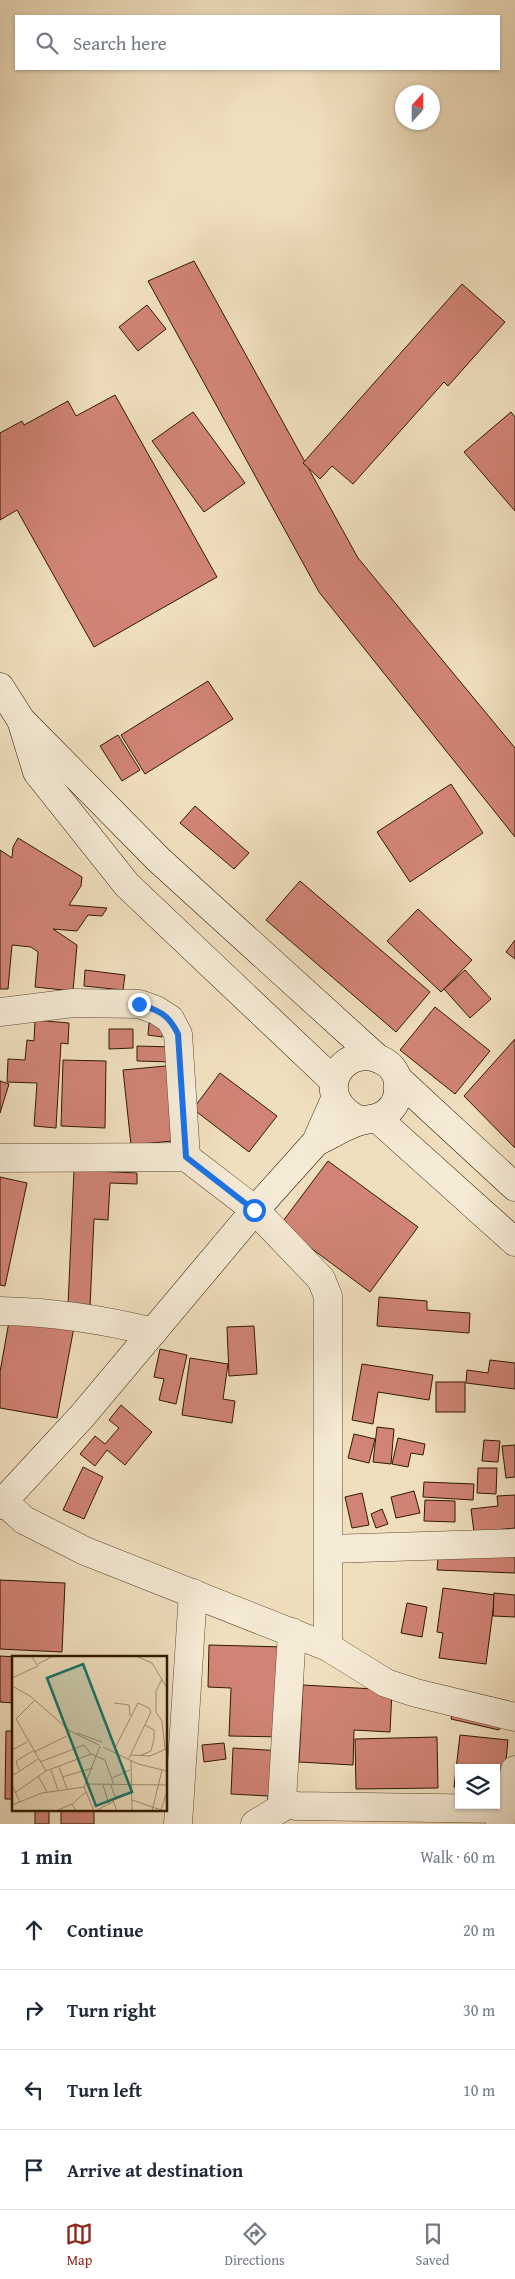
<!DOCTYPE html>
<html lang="en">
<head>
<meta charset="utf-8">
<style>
	body { margin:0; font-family:"Gentium Book Plus",serif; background:#f2f2f3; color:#1f2937 }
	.controls { position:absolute; right:15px; bottom:15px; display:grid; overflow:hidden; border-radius:0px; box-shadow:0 1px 4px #0004 }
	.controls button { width:45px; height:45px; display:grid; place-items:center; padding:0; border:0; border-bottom:1px solid #e0e1e3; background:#fff; color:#1f2937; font:25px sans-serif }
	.compass { position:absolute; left:395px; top:85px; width:45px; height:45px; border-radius:50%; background:#fff; box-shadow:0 1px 4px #0004; rotate:21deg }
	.stop { position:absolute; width:15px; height:15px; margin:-11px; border:4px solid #1a73e8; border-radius:50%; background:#fff }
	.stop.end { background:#1a73e8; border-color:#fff; box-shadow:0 1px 5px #0008 }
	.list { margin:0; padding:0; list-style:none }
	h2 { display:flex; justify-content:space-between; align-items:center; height:65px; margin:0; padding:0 20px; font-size:21px }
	h2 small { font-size:16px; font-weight:400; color:#747a83 }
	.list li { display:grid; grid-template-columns:32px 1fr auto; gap:15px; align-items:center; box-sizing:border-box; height:80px; padding:0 20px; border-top:1px solid #e0e1e3 }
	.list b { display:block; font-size:19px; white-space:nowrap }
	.list em { font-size:16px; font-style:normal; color:#747a83 }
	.icon { flex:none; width:28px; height:28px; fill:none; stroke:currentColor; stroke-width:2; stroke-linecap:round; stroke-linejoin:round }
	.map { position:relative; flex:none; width:515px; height:1824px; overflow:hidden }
	.search { position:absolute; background:#fff; box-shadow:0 1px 4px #0004; left:15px; right:15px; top:15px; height:55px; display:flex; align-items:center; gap:12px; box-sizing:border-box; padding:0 18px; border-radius:0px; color:#747a83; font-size:19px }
	.sheet { height:385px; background:#fff }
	nav { display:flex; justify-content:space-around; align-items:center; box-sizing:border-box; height:70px; border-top:1px solid #e0e1e3; background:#fff; font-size:14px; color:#747a83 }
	nav a { display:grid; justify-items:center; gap:2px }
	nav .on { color:#8f2418 }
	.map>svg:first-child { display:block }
	.building { fill:#d18475; stroke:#311803 }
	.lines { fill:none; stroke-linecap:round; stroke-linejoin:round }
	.minor-casing { stroke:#614a32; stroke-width:29 }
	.secondary-casing { stroke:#311803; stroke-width:29 }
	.minor { stroke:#f5ead5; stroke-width:28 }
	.secondary { stroke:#f5ead5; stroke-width:28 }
	.route { stroke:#1a73e8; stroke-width:6 }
	.inset-road { fill:none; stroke:#a48f73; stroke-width:1 }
	.view { fill:#0f766e; fill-opacity:0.15; stroke:#0f766e; stroke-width:2.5 }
	.inset-edge { fill:none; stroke:#311803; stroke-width:2.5 }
</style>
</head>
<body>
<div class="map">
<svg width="515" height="1824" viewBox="0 0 515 1824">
	<rect width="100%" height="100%" fill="#f0dfbe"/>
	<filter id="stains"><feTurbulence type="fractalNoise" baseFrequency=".004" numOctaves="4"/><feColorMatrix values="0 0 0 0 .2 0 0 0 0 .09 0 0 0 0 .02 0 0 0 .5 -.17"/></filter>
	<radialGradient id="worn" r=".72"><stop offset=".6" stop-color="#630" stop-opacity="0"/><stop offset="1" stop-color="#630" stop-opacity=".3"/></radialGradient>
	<g class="building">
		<polygon points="194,261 358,558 515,748 515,837 319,592 148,281"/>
		<polygon points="462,284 505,322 448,386 444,382 353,484 332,466 320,479 303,463"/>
		<polygon points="147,305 166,329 138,351 119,327"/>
		<polygon points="115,395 217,577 94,647 17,510 0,520 0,433 22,421 24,425 68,401 76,416"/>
		<polygon points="193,412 245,483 204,512 152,441"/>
		<polygon points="511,412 515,417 515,511 464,452"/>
		<polygon points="208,681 233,719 145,774 121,735"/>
		<polygon points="118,735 140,770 122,781 100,746"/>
		<polygon points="451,784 483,833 410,882 377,832"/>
		<polygon points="195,806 249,853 234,869 180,823"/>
		<polygon points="18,838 82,877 81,886 69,905 107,908 102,916 88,915 77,931 53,929 77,945 73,991 35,987 38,952 31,947 12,945 8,989 0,989 0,850 12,858 13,847"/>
		<polygon points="300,881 430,992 396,1032 266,920"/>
		<polygon points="418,909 472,960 441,992 387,941"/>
		<polygon points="515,940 515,959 506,952"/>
		<polygon points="85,970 125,975 123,990 84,986"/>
		<polygon points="465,970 491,999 470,1018 444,989"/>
		<polygon points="435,1007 490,1051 455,1094 400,1050"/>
		<polygon points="35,1020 69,1023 68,1044 61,1043 56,1128 34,1126 37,1083 7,1082 8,1059 25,1060 27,1040 34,1041"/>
		<polygon points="149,1023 164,1025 162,1037 148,1035"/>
		<polygon points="109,1029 133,1029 133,1048 109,1049"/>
		<polygon points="515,1039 515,1148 464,1096"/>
		<polygon points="137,1046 173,1047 173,1062 137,1061"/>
		<polygon points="63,1060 106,1061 105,1128 61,1126"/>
		<polygon points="176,1065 183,1140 131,1145 123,1070"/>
		<polygon points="220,1073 277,1116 249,1152 193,1109"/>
		<polygon points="0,1081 9,1084 0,1113"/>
		<polygon points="328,1161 418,1227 370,1292 280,1225"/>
		<polygon points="74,1170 137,1173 137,1184 110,1183 108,1220 94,1219 90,1307 68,1306"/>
		<polygon points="0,1177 27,1183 5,1286 0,1285"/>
		<polygon points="379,1297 427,1301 427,1310 470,1313 469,1333 377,1326"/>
		<polygon points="13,1299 77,1311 57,1418 0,1408 0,1372"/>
		<polygon points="254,1326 257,1374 229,1376 227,1327"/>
		<polygon points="160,1349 187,1355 176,1404 159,1400 164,1379 154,1377"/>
		<polygon points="190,1358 228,1364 223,1399 235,1401 232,1423 182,1415"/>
		<polygon points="490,1360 515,1363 515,1389 466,1383 467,1370 488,1373"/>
		<polygon points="362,1364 433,1375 429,1400 378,1392 373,1424 352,1420"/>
		<rect x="436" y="1382" width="29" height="30"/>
		<polygon points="121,1405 152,1432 125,1465 107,1450 95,1466 80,1454 95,1436 105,1444 119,1428 109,1420"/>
		<polygon points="377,1427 394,1429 391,1464 373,1462"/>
		<polygon points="354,1434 375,1439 369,1463 348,1458"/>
		<polygon points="398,1438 425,1444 423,1455 411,1453 408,1467 392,1464"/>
		<polygon points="484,1440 500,1441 498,1462 482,1461"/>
		<polygon points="515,1445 515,1477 506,1478 502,1446"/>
		<polygon points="83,1467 103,1477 84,1519 63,1510"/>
		<polygon points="478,1468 497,1468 496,1494 477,1493"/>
		<polygon points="424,1482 474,1484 473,1500 423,1497"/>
		<polygon points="414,1491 420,1513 396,1518 391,1497"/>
		<polygon points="362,1493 369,1525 352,1528 345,1497"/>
		<polygon points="515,1495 515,1528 474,1532 471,1509 498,1506 497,1496"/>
		<polygon points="425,1500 455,1501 455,1522 424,1521"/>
		<polygon points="382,1509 388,1524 376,1528 371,1514"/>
		<polygon points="439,1546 515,1550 515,1573 437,1570"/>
		<polygon points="0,1580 65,1583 62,1652 0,1649"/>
		<polygon points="443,1588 495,1595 486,1664 439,1658 443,1633 437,1632"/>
		<polygon points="494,1593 515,1595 515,1617 493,1616"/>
		<polygon points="407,1603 427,1607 422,1637 401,1633"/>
		<polygon points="209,1645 285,1647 283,1737 229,1736 231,1688 208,1687"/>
		<polygon points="0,1656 34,1658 14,1658 14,1703 0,1702"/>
		<polygon points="303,1685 392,1690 390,1732 354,1730 353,1765 299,1762"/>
		<polygon points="454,1704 502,1714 499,1730 451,1719"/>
		<polygon points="6,1731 14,1731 14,1799 5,1799"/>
		<polygon points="460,1735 508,1740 503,1792 496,1791 496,1768 459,1768 459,1787 454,1787"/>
		<polygon points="437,1737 438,1788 356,1789 355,1739"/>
		<polygon points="224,1743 226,1759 204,1762 202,1745"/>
		<polygon points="233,1748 283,1751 268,1813 268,1796 231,1794"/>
		<rect x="35" y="1810" width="14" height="14"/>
		<rect x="61" y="1810" width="33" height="14"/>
	</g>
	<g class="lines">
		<defs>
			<g id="minor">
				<polyline points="0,1012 73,1003 139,1004 156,1010 170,1019 178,1034 186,1157"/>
				<polyline points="0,1158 186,1157 255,1210 321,1279 328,1296 328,1647"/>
				<path d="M 0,1311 C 54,1312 101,1319 153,1332"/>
				<polyline points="4,1502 24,1520 85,1551 328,1647 386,1683 416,1693 515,1717"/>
				<polyline points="329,1549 515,1543"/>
				<polyline points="292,1632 282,1801 296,1806 504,1809"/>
				<polyline points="178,1824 193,1593"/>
				<polyline points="255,1824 288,1804"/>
				<polyline points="500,1824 515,1770"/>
			</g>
			<g id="secondary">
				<polyline points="0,687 21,720 159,860 376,1057"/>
				<polyline points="22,723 37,772 127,885 334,1081"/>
				<polyline points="398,1079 515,1187"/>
				<polyline points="378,1119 515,1242"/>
				<path d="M 316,1142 C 331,1135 346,1125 361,1121 C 371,1118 377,1120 386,1113 C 396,1106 399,1096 398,1084 C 398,1075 392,1066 385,1062 C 345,1038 306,1096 361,1121"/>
				<polyline points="0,1505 83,1415 255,1210 316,1142 335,1099"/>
			</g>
		</defs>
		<use href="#minor" class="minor-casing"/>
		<use href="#secondary" class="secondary-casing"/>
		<use href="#minor" class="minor"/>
		<use href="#secondary" class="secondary"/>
	</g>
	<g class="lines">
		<path class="route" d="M 139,1004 C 160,1011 168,1014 178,1034 L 186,1157 L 254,1210"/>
	</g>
	<g transform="translate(12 1656)">
		<rect width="155" height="155" fill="#f0dfbe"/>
		<path class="inset-road" d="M 124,0 L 140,7 L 155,32M 26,8 L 41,0M 0,22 L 26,10 L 19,0M 150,23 L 144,35 L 144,56 L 150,65 L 153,93M 0,30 L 18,40 L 58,75 L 87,89M 23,44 L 4,63 L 34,115 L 79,98 L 93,104 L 102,129M 102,47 L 117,49 L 118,60M 65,77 L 90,86M 91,91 L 126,108 L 155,115M 103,92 L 126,47 L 137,52 L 139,56 L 117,102M 0,94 L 15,86M 22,96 L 55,80M 119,99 L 138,100 L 154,93M 127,100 L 139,95 L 142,83 L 142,74 L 133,69M 119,105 L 120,155M 28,106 L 72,89 L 79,98M 47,111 L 55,133M 7,114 L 4,105 L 21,95M 39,114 L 46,134M 0,120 L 26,103M 26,120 L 35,136M 50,121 L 81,112M 100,122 L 118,114M 75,128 L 155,129M 0,129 L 8,146M 91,129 L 97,148M 99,129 L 103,141 L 119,136M 72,131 L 82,155M 4,136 L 34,115M 104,141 L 101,145 L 105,155M 120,144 L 152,155M 60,148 L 74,136M 0,149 L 30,137 L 72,131 L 88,90M 149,154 L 155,135M 44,155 L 60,148 L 64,155M 83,155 L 101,146M 140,155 L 150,114"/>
		<path class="view" d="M 71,8 L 120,136 L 84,150 L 35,22 Z"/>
		<rect width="155" height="155" class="inset-edge"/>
	</g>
	<rect width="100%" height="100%" filter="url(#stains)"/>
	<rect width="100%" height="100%" fill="url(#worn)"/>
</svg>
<div class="controls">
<button><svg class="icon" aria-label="layers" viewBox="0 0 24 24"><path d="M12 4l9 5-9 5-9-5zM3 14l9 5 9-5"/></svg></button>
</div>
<svg class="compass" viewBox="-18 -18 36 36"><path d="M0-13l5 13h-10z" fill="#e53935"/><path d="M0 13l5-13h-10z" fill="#747a83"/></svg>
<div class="stop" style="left:254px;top:1210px"></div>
<div class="stop end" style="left:139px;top:1004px"></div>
<div class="search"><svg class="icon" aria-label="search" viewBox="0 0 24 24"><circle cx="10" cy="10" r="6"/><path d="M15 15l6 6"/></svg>Search here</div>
</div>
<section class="sheet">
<h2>1 min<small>Walk · 60 m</small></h2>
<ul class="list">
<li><svg class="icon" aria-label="ahead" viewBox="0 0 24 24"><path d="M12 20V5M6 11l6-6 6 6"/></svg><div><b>Continue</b></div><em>20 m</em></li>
<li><svg class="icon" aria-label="right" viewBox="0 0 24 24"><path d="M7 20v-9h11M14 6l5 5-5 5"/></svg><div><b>Turn right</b></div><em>30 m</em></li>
<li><svg class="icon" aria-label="left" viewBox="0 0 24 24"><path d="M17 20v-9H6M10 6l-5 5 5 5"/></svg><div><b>Turn left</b></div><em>10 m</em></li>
<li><svg class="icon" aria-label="arrive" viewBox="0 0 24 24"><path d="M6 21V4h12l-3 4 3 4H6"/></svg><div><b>Arrive at destination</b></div></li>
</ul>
</section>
<nav>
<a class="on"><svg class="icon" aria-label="map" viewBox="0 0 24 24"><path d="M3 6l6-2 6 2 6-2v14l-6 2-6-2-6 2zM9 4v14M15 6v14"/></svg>Map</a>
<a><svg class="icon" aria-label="directions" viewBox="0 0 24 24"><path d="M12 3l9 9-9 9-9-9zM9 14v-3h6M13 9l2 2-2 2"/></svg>Directions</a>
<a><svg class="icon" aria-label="saved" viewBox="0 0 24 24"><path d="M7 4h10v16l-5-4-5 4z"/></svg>Saved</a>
</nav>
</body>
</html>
